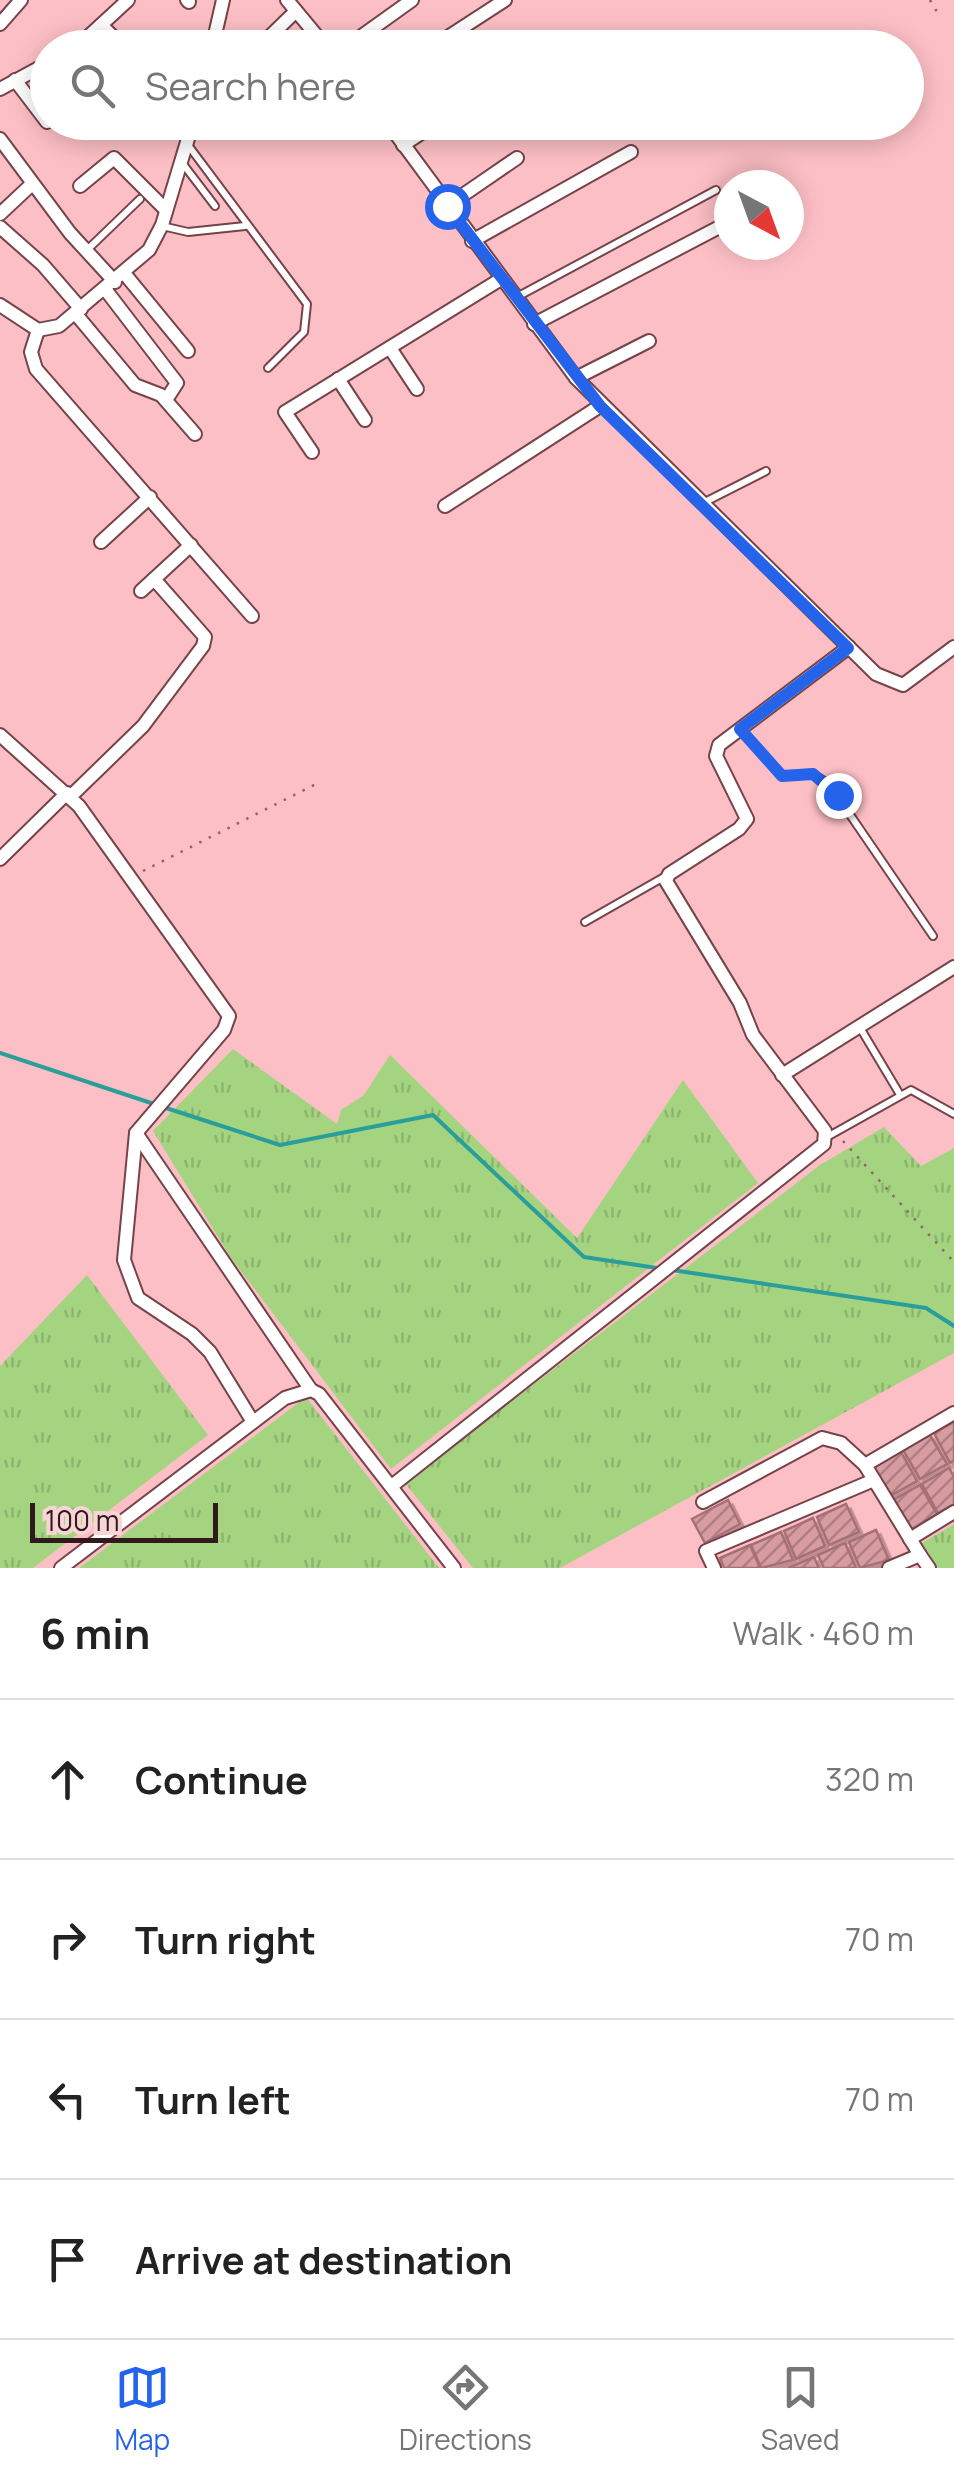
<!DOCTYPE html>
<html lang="en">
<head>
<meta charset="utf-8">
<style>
	body { margin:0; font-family:Manrope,sans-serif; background:#f2f2f2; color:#222 }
	.compass { position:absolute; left:714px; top:170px; width:90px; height:90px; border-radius:50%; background:#fff; box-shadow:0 5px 25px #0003; rotate:139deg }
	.scale { position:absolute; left:30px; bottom:25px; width:188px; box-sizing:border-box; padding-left:10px; border:5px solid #301a1d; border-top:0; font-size:28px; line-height:35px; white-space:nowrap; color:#301a1d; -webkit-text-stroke:8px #f9d4d7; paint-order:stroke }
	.stop { position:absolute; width:30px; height:30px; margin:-22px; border:8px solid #2563eb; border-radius:50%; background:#fff }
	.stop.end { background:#2563eb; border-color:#fff; box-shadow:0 2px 10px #0008 }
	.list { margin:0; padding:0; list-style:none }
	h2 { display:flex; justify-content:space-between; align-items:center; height:130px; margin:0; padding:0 40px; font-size:42px }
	h2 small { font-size:32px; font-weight:400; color:#767676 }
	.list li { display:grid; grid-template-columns:65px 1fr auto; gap:30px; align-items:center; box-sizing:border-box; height:160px; padding:0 40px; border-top:2px solid #e0e0e0 }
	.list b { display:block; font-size:38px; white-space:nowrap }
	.list em { font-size:32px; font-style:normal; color:#767676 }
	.icon { flex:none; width:55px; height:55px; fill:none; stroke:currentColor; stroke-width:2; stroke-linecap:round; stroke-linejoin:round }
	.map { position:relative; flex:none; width:954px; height:1568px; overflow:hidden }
	.search { position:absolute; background:#fff; box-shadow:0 5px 25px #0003; left:30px; right:30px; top:30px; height:110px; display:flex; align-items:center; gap:25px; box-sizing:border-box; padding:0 35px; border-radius:55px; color:#767676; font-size:38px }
	.sheet { height:770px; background:#fff }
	nav { display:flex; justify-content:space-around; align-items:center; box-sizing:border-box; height:140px; border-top:2px solid #e0e0e0; background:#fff; font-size:28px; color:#767676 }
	nav a { display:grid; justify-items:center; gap:5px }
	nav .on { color:#2563eb }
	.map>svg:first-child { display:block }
	.grass { fill:url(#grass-tufts) }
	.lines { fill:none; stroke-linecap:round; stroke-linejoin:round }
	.stream { stroke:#299e9b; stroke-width:4 }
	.building { fill:url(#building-hatch); stroke:#a66f75; stroke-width:2.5; filter:url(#shadow) }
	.lane-casing { stroke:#754349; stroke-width:10 }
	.street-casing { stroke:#754349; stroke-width:16 }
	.path { stroke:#8e666a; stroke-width:2.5; stroke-dasharray:2.5 8; stroke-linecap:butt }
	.lane { stroke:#fff; stroke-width:6 }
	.street { stroke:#fff; stroke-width:12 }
	.route { stroke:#2563eb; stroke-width:12 }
</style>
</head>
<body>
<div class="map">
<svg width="954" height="1568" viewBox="0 0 954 1568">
	<defs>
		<pattern id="grass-tufts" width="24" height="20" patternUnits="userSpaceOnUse" patternTransform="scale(2.5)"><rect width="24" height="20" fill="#a5d481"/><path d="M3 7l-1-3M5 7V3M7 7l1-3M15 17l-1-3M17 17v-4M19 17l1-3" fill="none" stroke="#8eb56f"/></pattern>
		<pattern id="building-hatch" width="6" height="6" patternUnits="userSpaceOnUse" patternTransform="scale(2.5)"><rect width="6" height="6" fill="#d79ca2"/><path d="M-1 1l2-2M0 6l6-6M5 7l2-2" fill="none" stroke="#af7e83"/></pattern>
		<filter id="shadow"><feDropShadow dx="4.5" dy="4.5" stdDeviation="0" flood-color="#0004"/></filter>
	</defs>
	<rect width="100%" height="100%" fill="#fcbfc5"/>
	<g class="grass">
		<polygon points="233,1049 337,1124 341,1110 364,1095 390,1055 577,1238 683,1080 758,1183 391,1469 231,1258 153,1131"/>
		<polygon points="884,1127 921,1166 954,1148 954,1353 560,1568 473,1568 405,1483 820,1165"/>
		<polygon points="87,1275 208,1435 33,1568 0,1568 0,1366"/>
		<polygon points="306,1397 439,1568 79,1568"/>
		<polygon points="954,1524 954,1568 938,1568 922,1543"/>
	</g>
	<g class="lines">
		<g class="stream">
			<polyline points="0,1053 154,1104"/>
			<polyline points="163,1107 280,1145 433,1115 584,1257 657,1268"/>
			<polyline points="672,1270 926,1308 954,1326"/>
		</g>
	</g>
	<g class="building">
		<polygon points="954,1422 954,1460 950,1463 934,1433"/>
		<polygon points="930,1435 947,1464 920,1479 903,1450"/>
		<polygon points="901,1452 917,1481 890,1496 874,1467"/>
		<polygon points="949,1468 954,1477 954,1504 938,1513 922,1484"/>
		<polygon points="920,1485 937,1514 910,1530 893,1500"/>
		<polygon points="728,1500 740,1524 705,1543 692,1519"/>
		<polygon points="846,1504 859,1532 829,1545 817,1517"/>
		<polygon points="813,1518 825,1546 796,1559 784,1531"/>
		<polygon points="876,1530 889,1560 860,1568 849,1542"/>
		<polygon points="781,1532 793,1560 761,1568 751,1545"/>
		<polygon points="845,1543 856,1568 824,1568 818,1555"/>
		<polygon points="750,1545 760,1568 724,1568 720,1558"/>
		<polygon points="814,1557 819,1568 788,1568"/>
	</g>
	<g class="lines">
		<defs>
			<g id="lane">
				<polyline points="188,145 307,304 304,332 268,368"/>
				<polyline points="183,164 215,206"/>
				<polyline points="162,226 188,232 245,226"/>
				<polyline points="87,250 140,199"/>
				<polyline points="515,298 716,190"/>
				<polyline points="705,502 766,471"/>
				<polyline points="740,729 782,776 813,774 829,784 933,936"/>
				<polyline points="585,922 664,877"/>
				<polyline points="859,1026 899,1093"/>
				<polyline points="827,1137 911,1090 954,1114"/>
			</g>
			<g id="street">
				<polyline points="187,0 189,2"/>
				<polyline points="287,0 327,48"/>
				<polyline points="0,24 21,0"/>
				<polyline points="101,25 125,48"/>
				<polyline points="76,48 128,0"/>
				<polyline points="212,48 223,0"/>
				<polyline points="258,48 296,11"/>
				<polyline points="345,48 412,0"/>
				<polyline points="431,48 505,0"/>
				<polyline points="564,48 569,44"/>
				<polyline points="15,80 47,122"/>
				<polyline points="0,89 48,63"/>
				<polyline points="119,122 129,132"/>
				<polyline points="387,122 576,378 876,674 903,685 954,647"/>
				<polyline points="0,139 70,233 115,282"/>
				<polyline points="403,145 438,122"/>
				<polyline points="80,186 114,158 166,210"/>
				<polyline points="447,206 517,158"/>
				<polyline points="0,214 32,184"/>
				<polyline points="0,227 43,265 81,309"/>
				<polyline points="472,241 631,152"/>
				<polyline points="124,273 188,351"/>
				<polyline points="105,289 177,383 166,400"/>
				<polyline points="0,305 38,330 59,326 149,250 162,225 193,122"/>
				<polyline points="75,313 135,385 161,395 195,434"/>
				<polyline points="534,324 729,222"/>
				<polyline points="38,330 31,352 36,369 252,616"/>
				<polyline points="390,348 417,389"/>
				<polyline points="576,378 649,341"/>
				<polyline points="338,379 365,420"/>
				<polyline points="312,452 285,412 501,279"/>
				<polyline points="445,506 600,406"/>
				<polyline points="101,542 150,497"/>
				<polyline points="141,591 191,545"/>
				<polyline points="0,735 79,806 229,1016 224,1030 136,1133 124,1260 138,1298 192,1334 210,1352 253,1422"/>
				<polyline points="70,797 143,726 203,646 205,637 154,579"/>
				<polyline points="0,859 67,793"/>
				<polyline points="782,1075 954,967"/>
				<polyline points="136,1133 311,1390"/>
				<polyline points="393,1485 824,1144 825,1131 753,1035 740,1003 666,881 669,874 739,829 747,819 716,756 719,745 849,647"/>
				<polyline points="703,1502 822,1438 841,1443 865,1465"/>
				<polyline points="910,1539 954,1512"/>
				<polyline points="920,1555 865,1465 954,1413"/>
				<polyline points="61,1568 285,1398 311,1390 319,1394 454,1568"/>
				<polyline points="714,1568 706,1551 874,1480"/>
				<polyline points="889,1568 920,1555 929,1568"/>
			</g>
		</defs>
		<use href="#lane" class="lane-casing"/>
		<use href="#street" class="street-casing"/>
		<g class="path">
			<polyline points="930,0 937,12"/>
			<polyline points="143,871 320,782"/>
			<polyline points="843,1141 954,1262"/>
		</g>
		<use href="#lane" class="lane"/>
		<use href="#street" class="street"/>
	</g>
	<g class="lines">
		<polyline class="route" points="447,206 600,406 848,648 740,729 782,776 813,774 838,795"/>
	</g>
</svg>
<svg class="compass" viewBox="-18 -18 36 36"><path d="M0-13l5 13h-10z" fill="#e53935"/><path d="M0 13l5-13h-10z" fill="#767676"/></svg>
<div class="scale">100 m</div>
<div class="stop" style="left:447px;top:206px"></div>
<div class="stop end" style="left:838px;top:795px"></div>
<div class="search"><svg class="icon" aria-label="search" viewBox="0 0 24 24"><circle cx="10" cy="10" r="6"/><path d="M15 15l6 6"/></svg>Search here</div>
</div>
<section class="sheet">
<h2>6 min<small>Walk · 460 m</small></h2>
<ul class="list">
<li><svg class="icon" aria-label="ahead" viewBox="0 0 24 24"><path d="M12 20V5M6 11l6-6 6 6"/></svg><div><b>Continue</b></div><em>320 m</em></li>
<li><svg class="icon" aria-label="right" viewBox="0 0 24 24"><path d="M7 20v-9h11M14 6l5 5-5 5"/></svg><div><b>Turn right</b></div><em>70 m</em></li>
<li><svg class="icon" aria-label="left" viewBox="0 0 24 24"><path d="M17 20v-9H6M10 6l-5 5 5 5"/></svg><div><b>Turn left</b></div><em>70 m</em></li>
<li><svg class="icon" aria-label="arrive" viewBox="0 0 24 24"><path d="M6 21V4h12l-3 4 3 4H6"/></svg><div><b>Arrive at destination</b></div></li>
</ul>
</section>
<nav>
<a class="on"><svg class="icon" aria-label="map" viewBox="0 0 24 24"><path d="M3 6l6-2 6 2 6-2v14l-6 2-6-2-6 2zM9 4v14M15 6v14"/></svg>Map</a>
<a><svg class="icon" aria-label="directions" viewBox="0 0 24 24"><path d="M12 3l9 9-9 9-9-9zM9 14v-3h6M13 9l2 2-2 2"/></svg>Directions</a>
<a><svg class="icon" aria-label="saved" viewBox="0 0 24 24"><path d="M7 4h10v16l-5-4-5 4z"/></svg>Saved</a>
</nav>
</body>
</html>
